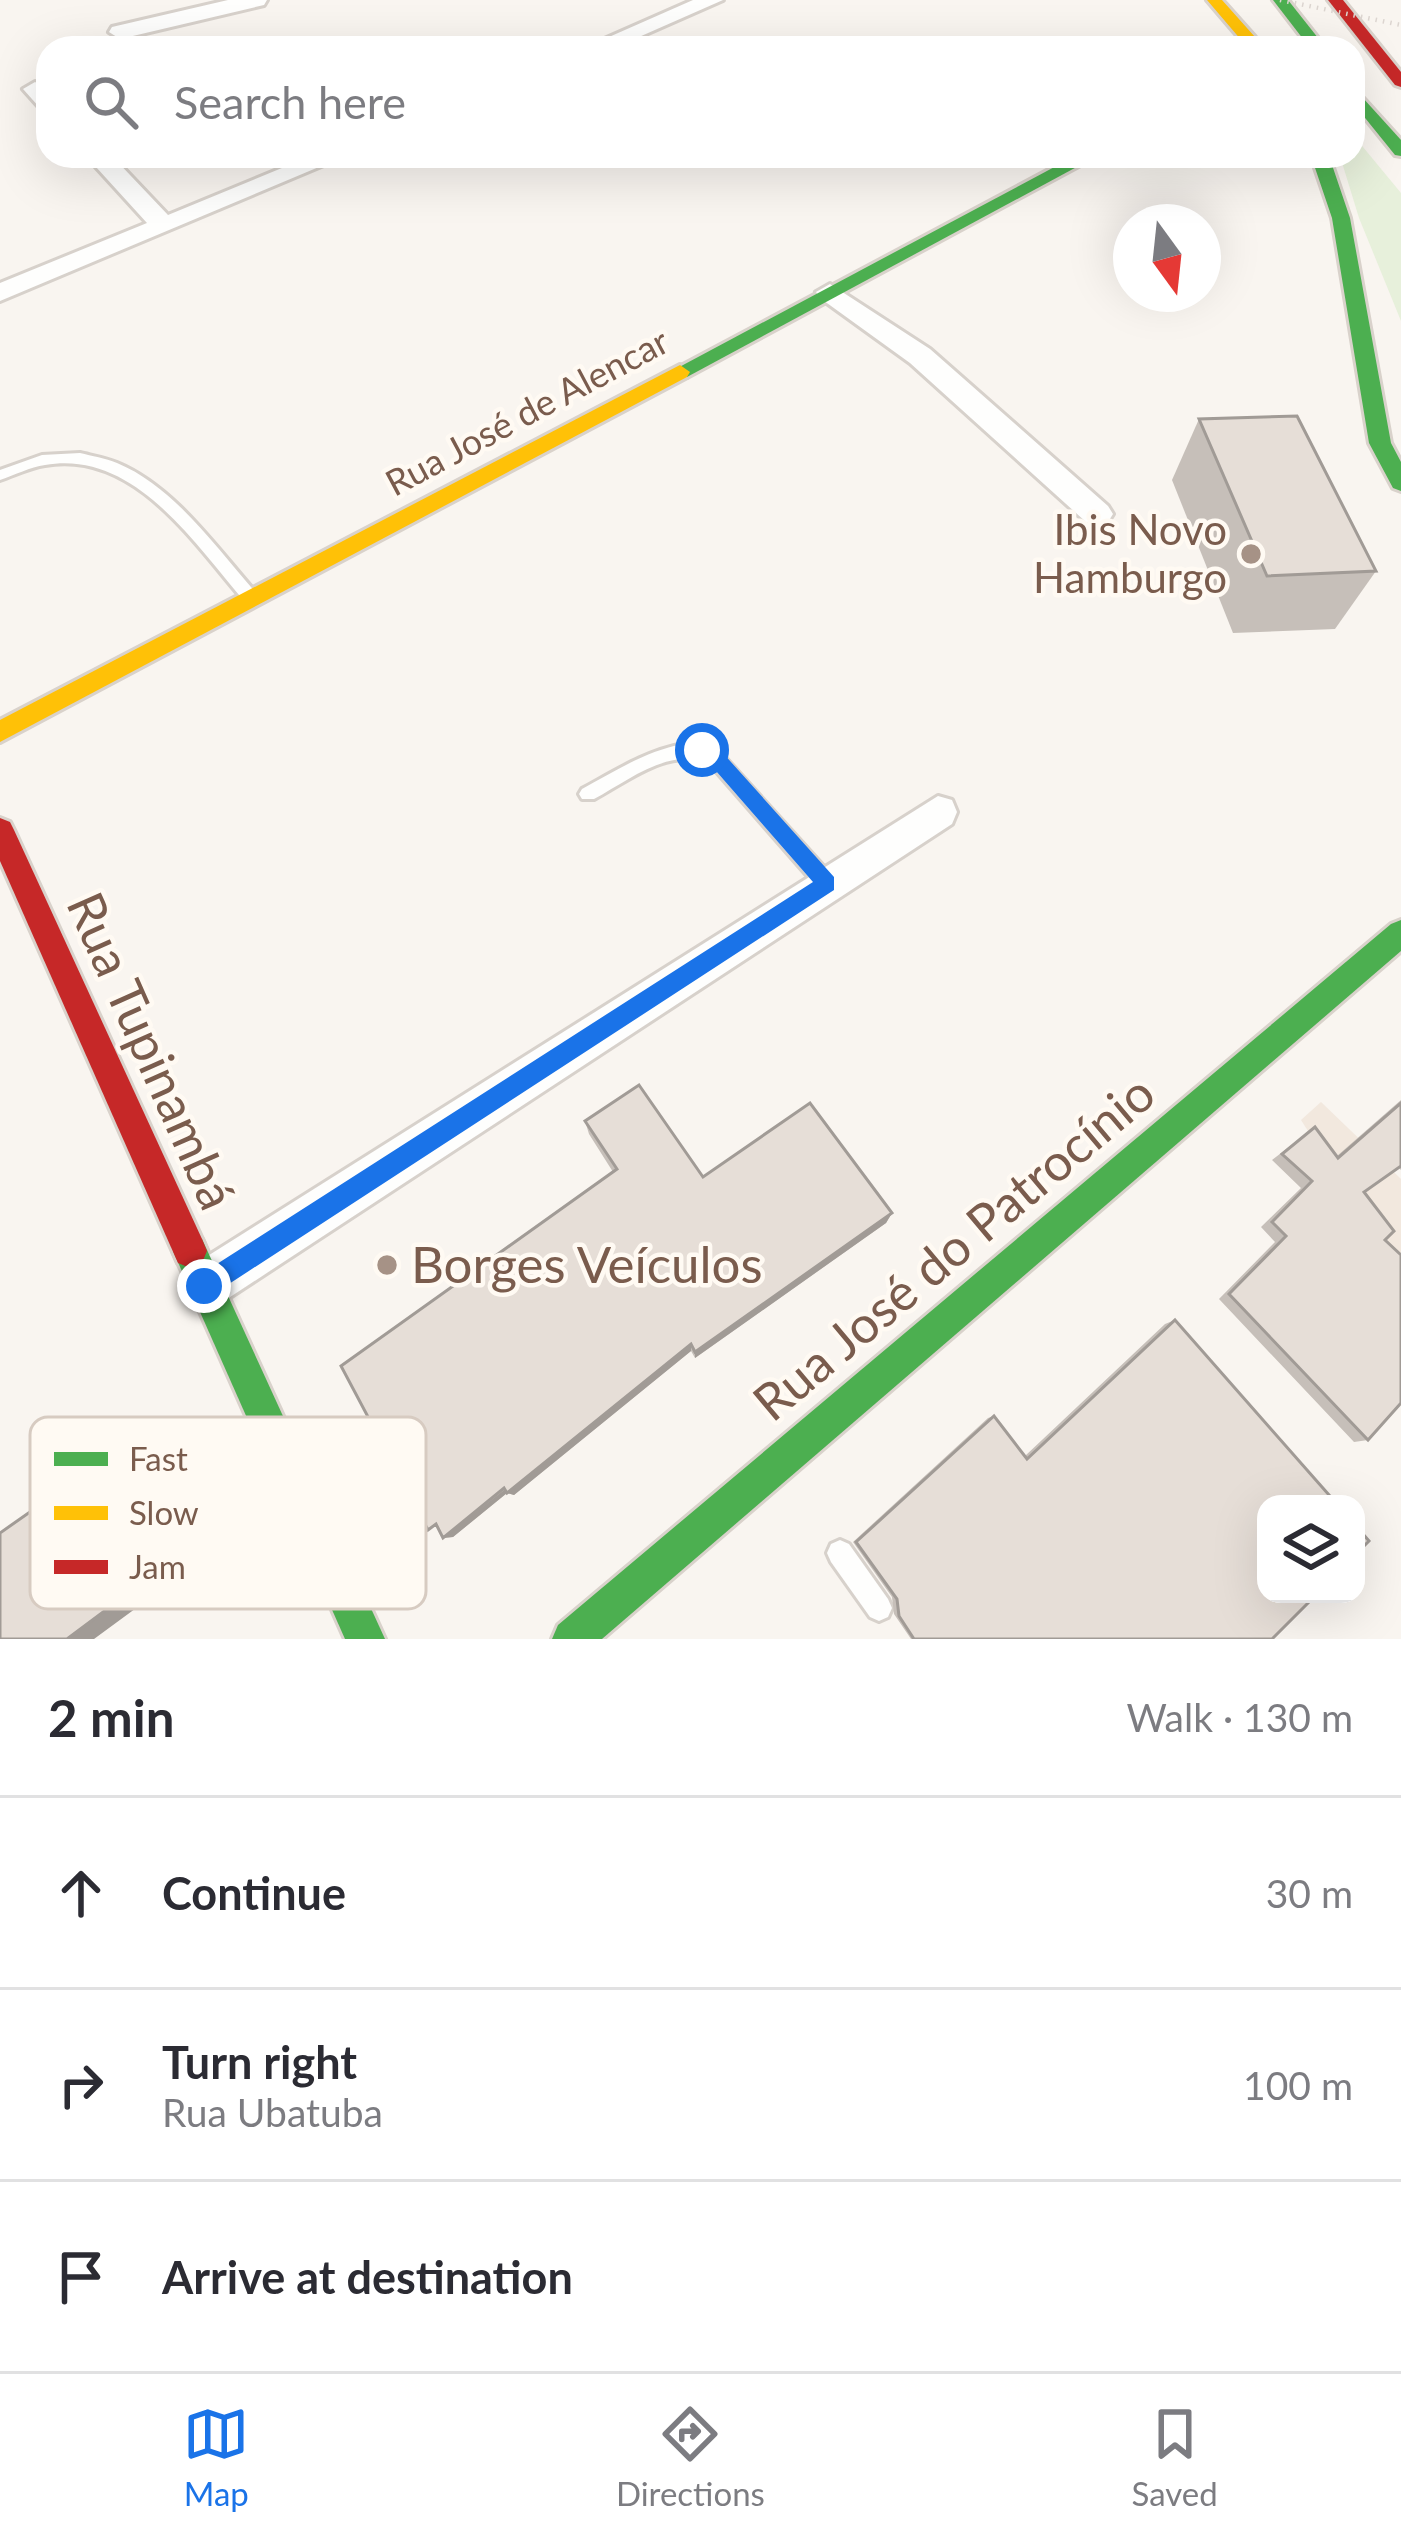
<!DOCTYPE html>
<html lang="en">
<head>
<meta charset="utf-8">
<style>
	body { margin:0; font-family:Lato,sans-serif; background:#f2f2f3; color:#2b2b33 }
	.controls { position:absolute; right:36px; bottom:36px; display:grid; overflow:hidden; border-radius:24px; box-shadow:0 12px 48px #0002 }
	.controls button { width:108px; height:108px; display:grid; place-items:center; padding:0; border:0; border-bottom:3px solid #e1e1e2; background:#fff; color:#2b2b33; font:60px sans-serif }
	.compass { position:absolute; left:1113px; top:204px; width:108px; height:108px; border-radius:50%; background:#fff; box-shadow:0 12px 48px #0002; rotate:165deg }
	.stop { position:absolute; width:36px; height:36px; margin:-27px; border:9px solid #1a73e8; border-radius:50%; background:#fff }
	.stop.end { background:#1a73e8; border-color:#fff; box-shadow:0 3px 12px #0008 }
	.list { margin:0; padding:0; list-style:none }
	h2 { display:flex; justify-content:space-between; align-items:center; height:156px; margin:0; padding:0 48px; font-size:51px }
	h2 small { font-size:39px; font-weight:400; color:#7c7c81 }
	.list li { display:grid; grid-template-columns:78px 1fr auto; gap:36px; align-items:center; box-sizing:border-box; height:192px; padding:0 48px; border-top:3px solid #e1e1e2 }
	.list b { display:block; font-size:45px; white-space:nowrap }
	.list p { margin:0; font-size:39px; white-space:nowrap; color:#7c7c81 }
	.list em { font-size:39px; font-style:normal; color:#7c7c81 }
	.icon { flex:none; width:66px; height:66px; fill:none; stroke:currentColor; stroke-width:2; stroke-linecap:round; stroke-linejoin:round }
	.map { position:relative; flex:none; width:1401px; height:1639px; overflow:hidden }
	.search { position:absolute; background:#fff; box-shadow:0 12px 48px #0002; left:36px; right:36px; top:36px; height:132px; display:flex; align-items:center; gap:30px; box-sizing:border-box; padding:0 42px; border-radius:36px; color:#7c7c81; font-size:45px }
	.sheet { height:732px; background:#fff }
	nav { display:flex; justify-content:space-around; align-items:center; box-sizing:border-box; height:168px; border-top:3px solid #e1e1e2; background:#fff; font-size:33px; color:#7c7c81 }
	nav a { display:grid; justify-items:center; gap:6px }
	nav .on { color:#1a73e8 }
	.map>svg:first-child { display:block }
	.residential { fill:#f2e8de }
	.green { fill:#e7f0db }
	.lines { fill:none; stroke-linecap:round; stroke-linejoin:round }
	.lane-casing { stroke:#d7d1cb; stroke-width:6 }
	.street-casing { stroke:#d7d1cb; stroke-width:6 }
	.fast-casing { stroke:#d9d2cb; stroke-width:6 }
	.slow-casing { stroke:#d9d2cb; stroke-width:6 }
	.jam-casing { stroke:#d9d2cb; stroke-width:6 }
	.lane { fill:#fefefd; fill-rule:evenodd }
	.street { fill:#fefefd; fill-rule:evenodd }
	.fast { fill:#4caf50; fill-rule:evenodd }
	.slow { fill:#ffc107; fill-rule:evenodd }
	.jam { fill:#c62828; fill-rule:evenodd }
	.path-bridge { stroke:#dcd5d0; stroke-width:4.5; stroke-dasharray:1.5 6; stroke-linecap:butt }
	.wall { fill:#c6bfb9 }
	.shaded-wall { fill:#a19b96 }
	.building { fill:#e6ded7; stroke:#a19b96; stroke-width:3 }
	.route { fill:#1a73e8 }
	.poi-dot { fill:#a69286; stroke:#fffaf3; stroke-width:4.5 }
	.labels { text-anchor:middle; stroke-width:9; stroke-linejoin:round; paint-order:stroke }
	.far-street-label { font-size:36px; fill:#7a5c4d; stroke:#fffaf3 }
	.poi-label { font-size:42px; fill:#7a5c4d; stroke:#fffaf3; text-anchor:end }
	.near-street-label { font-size:51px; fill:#7a5c4d; stroke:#fffaf3 }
	.near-poi-label { font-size:51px; fill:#7a5c4d; stroke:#fffaf3; text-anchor:start }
	.key { fill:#fffaf3; stroke:#d7cbc1; stroke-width:3 }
	.key-label { font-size:33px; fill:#7a5c4d }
</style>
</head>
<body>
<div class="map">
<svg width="1401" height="1639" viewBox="0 0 1401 1639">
	<rect width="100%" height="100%" fill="#f9f5f0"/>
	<polygon class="residential" points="1321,1102 1401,1179 1401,1277 1301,1120"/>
	<polygon class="green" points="1353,135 1401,193 1401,321 1359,218 1340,156 1353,156"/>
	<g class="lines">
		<defs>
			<g id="lane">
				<path d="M 80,453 C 92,456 105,458 117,463 C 175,487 217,549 258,595 L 260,599 L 258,603 L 246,603 C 195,545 135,449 45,465 C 30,467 15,475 0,480 L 0,470 L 42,455 Z"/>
				<path d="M 683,744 L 700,745 L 721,753 L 834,878 L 836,884 L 834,890 L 827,892 L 820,890 L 709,763 C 668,747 628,781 594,799 L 582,799 L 579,794 L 582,789 C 615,771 646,751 683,744 Z"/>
				<polygon points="840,1540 849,1544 888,1599 892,1608 888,1617 879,1621 870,1617 831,1562 827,1553 831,1544"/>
			</g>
			<g id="street">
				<polygon points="228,0 267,0 264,5 120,39 109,32 112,27"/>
				<polygon points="693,0 723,0 614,48 584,48"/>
				<polygon points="35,82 48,89 48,110 40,108 23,89"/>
				<polygon points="86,156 112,156 168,215 311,156 345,156 0,301 0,283 147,223"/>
				<polygon points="830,284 930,349 1108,506 1113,514 1108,522 1086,522 910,363 820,298 816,292"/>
				<polygon points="938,796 952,800 957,812 952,824 221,1303 204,1310 187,1303 180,1286 187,1269"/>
			</g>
			<g id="fast">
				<polygon points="1273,0 1288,0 1326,48 1310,48"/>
				<polygon points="1353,87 1401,140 1401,156 1395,155 1353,103"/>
				<polygon points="1075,156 1097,156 687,377 673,377 670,372"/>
				<polygon points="1311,156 1329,156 1350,218 1391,443 1401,462 1401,491 1393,488 1369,443 1332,218"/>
				<polygon points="1401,920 1401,951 602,1639 552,1639 558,1625 1391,924"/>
				<polygon points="190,1234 202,1239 385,1639 345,1639 173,1251 178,1239"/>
			</g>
			<g id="slow">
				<polygon points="1207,0 1222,0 1255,37 1259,48 1243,48 1242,41"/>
				<polygon points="680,365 690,372 687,377 0,742 0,720"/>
			</g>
			<g id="jam">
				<polygon points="1328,0 1343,0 1401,72 1401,87 1395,85"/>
				<polygon points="0,818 10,822 14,830 202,1239 207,1251 202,1263 190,1268 178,1263 0,861"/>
			</g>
		</defs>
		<use href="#lane" class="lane-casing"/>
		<use href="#street" class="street-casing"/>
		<use href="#fast" class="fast-casing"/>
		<use href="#slow" class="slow-casing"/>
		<use href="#jam" class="jam-casing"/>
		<use href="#lane" class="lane"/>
		<use href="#street" class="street"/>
		<use href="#fast" class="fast"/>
		<use href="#slow" class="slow"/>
		<use href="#jam" class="jam"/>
		<polyline class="path-bridge" points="1280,0 1401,25"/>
	</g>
	<g class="wall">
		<polygon points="1199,419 1376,571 1335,629 1233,633 1172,480"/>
		<polygon points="1401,1100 1401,1170 1399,1168 1364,1192 1385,1240 1368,1440 1354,1442 1219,1299 1275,1242 1261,1227 1301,1188 1272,1160 1315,1127 1337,1156"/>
		<polygon points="585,1121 703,1177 892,1213 886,1223 695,1358 691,1351 514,1495 507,1493 453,1537 443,1538 439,1529 613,1172 589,1134"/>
		<polygon points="1175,1320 1272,1639 911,1639 894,1614 892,1597 853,1542 988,1418 994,1416 1025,1456 1165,1324"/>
	</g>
	<g class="shaded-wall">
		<polygon points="892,1213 886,1223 695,1358 695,1352"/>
		<polygon points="691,1344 691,1351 514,1495 507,1493 453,1537 443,1538"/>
		<polygon points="142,1443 172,1448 211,1541 155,1582 158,1592 94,1639 67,1639 122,1585"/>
	</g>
	<g class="building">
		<polygon points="1297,416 1376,571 1267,576 1199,419"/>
		<polygon points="639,1085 703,1177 810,1103 892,1213 695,1352 691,1344 507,1493 504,1488 443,1538 436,1524 428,1530 341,1366 617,1169 585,1121"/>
		<polygon points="1401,1103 1401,1166 1364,1192 1394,1231 1385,1240 1401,1255 1401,1403 1368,1440 1229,1294 1286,1236 1272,1222 1312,1181 1282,1154 1315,1127 1338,1158"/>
		<polygon points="1175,1320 1337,1504 1266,1504 1266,1594 1317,1594 1272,1639 914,1639 899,1616 897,1599 856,1542 994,1416 1027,1459"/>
		<polygon points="142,1443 182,1542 122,1585 126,1595 67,1639 0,1639 0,1533 77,1479 80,1485"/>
		<polygon points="1356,1526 1369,1541 1356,1554"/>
	</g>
	<polygon class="route" points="702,742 722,752 834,877 834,890 212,1295 195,1295 195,1278 813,882 709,763 692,750"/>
	<g class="poi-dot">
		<circle cx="1251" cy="554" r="12"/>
		<circle cx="387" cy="1265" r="12"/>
	</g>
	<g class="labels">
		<g class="far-street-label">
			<text transform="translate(527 412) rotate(-28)" y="13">Rua José de Alencar</text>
		</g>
		<g class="poi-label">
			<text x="1227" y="545">Ibis Novo<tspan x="1227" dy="48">Hamburgo</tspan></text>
		</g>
		<g class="near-street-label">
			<text transform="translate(151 1051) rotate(66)" y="18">Rua Tupinambá</text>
			<text transform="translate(954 1248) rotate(-40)" y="18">Rua José do Patrocínio</text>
		</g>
		<g class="near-poi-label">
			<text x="411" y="1283">Borges Veículos</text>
		</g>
	</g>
	<rect x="30" y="1417" width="396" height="192" rx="18" class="key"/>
	<rect x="54" y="1452" width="54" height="14" fill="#4caf50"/>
	<rect x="54" y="1506" width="54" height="14" fill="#ffc107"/>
	<rect x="54" y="1560" width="54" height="14" fill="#c62828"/>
	<g class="key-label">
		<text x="129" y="1471">Fast</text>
		<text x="129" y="1525">Slow</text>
		<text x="129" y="1579">Jam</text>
	</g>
</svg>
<div class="controls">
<button><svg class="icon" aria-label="layers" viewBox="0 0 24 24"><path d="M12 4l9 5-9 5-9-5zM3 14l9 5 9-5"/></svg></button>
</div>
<svg class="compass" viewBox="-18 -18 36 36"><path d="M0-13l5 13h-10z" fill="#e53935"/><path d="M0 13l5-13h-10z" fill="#7c7c81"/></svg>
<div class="stop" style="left:702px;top:750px"></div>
<div class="stop end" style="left:204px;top:1286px"></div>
<div class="search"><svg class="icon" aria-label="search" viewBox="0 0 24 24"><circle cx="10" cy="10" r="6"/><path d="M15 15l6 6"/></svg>Search here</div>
</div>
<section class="sheet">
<h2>2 min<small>Walk · 130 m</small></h2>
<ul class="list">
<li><svg class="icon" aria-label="ahead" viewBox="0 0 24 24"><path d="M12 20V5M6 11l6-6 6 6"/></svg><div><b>Continue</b></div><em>30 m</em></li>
<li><svg class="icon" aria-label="right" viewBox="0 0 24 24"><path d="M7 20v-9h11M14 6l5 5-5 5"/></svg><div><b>Turn right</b><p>Rua Ubatuba</p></div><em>100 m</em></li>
<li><svg class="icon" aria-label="arrive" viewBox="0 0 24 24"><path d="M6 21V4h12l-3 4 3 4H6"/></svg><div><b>Arrive at destination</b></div></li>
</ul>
</section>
<nav>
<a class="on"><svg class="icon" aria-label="map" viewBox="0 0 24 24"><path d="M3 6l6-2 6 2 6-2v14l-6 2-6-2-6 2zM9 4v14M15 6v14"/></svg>Map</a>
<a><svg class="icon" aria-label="directions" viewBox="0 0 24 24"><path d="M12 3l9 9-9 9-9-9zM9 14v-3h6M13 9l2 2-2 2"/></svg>Directions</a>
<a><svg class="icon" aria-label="saved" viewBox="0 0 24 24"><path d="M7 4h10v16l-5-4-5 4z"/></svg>Saved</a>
</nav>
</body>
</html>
